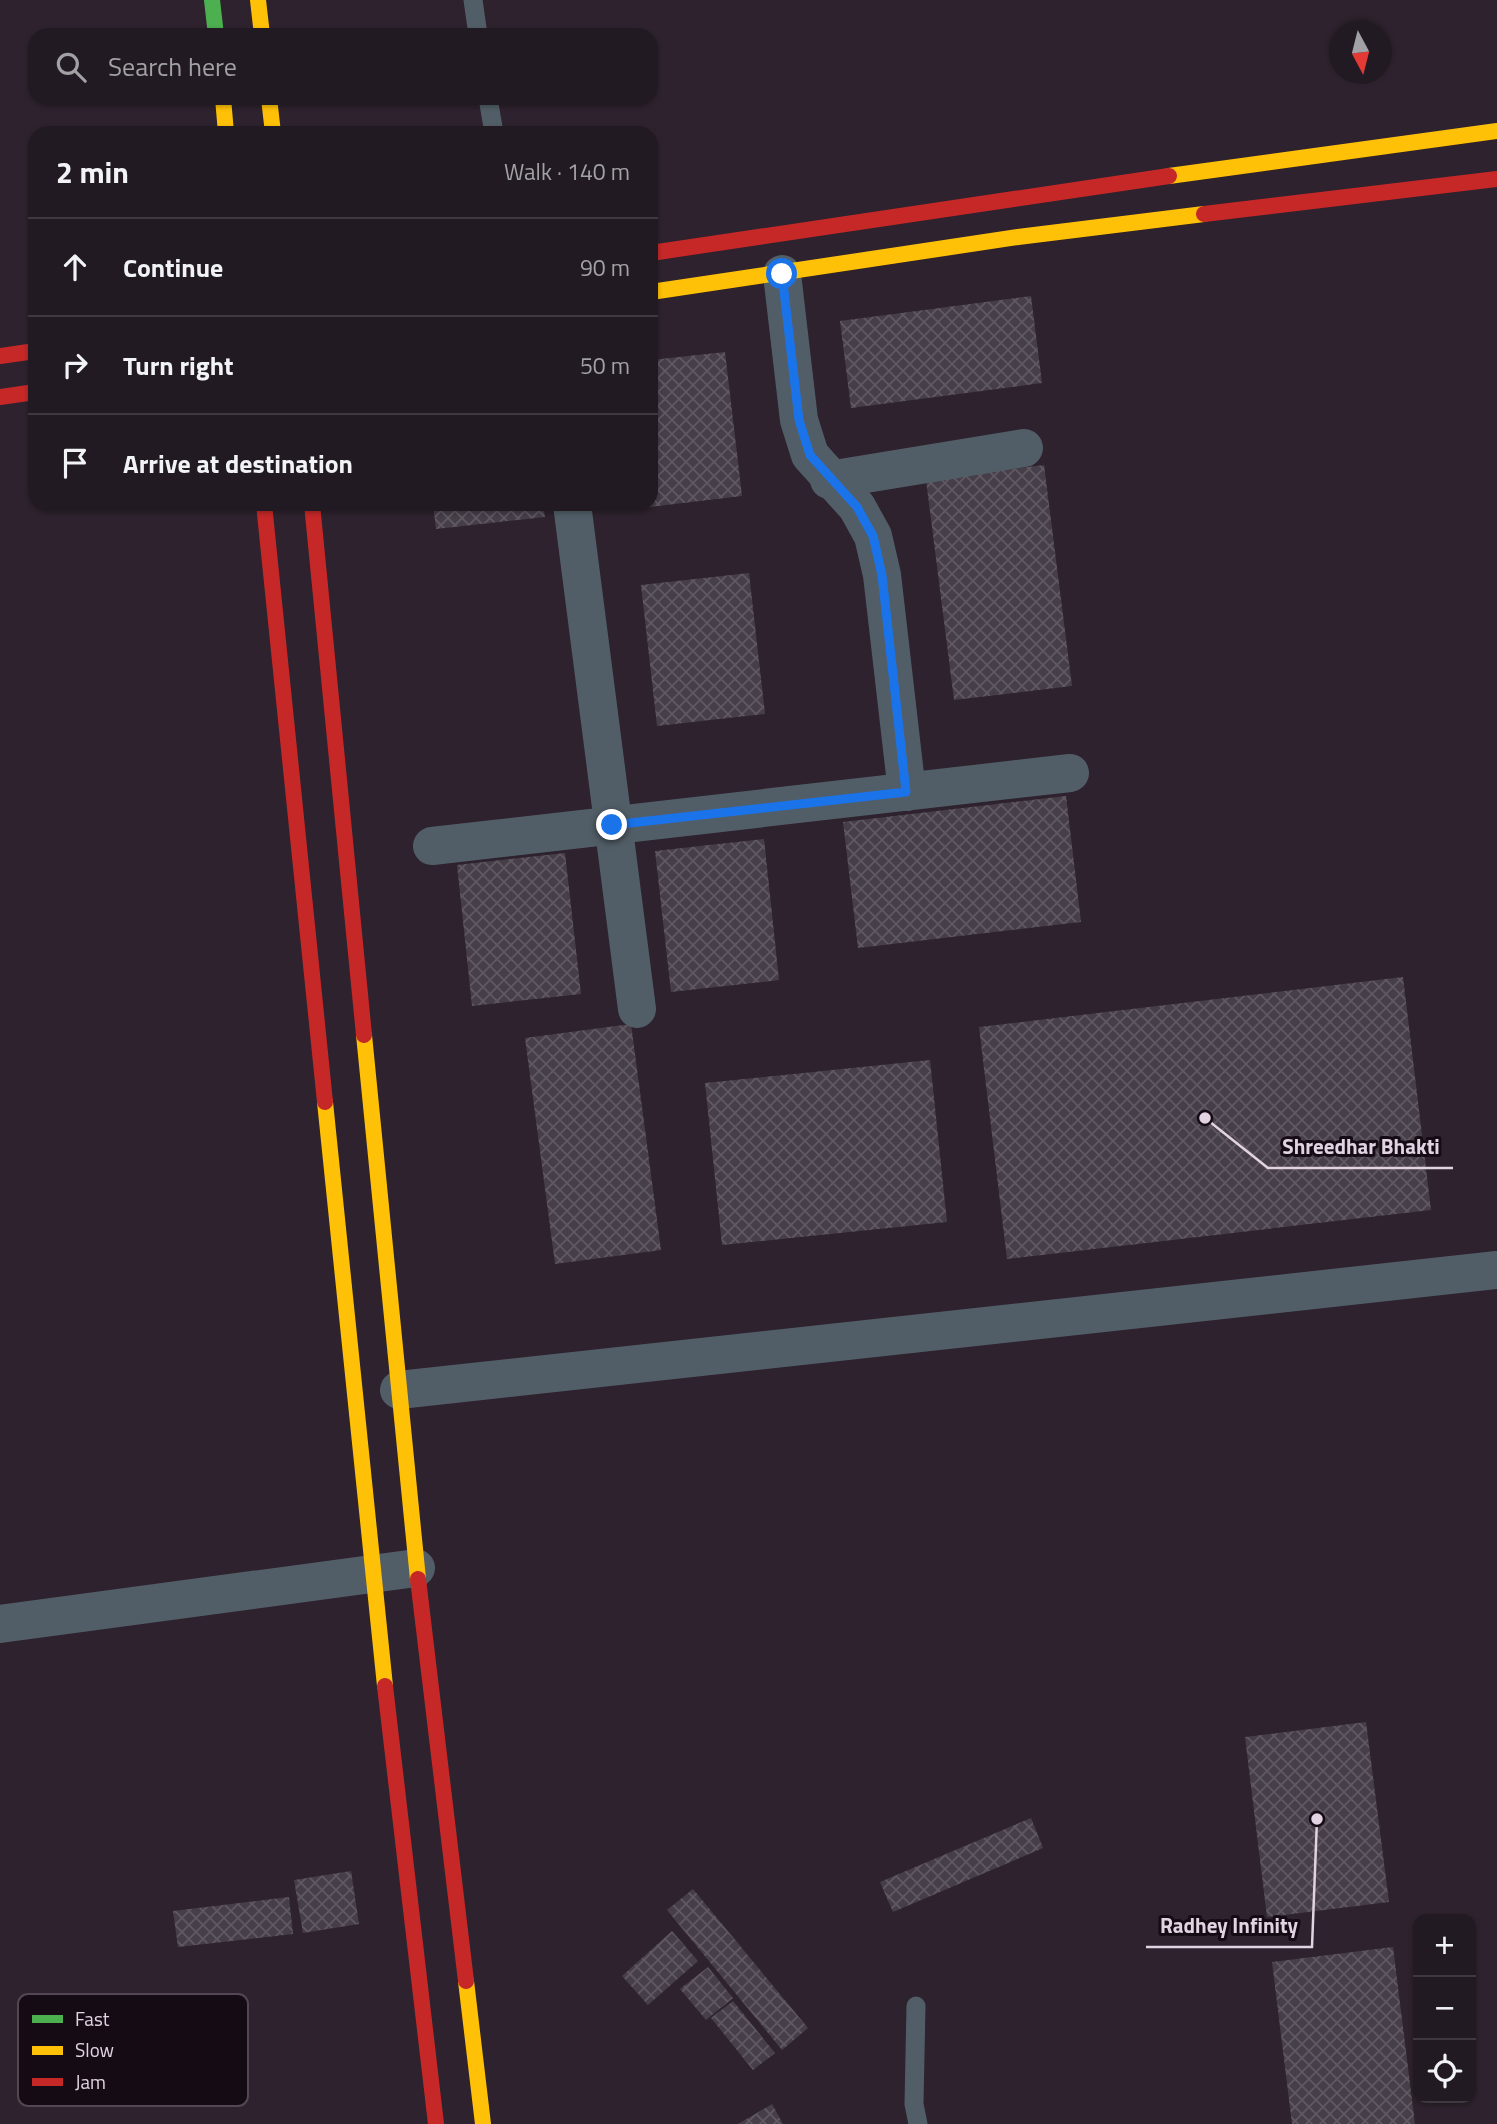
<!DOCTYPE html>
<html lang="en">
<head>
<meta charset="utf-8">
<style>
	body { margin:0; font-family:"Titillium Web",sans-serif; background:#2a232a; color:#f1f3f6 }
	.controls { position:absolute; right:21px; bottom:21px; display:grid; overflow:hidden; border-radius:14px; box-shadow:0 2px 5px #0004 }
	.controls button { width:63px; height:63px; display:grid; place-items:center; padding:0; border:0; border-bottom:2px solid #3f3840; background:#221a22; color:#f1f3f6; font:35px sans-serif }
	.compass { position:absolute; left:1329px; top:21px; width:63px; height:63px; border-radius:50%; background:#221a22; box-shadow:0 2px 5px #0004; rotate:173deg }
	.stop { position:absolute; width:21px; height:21px; margin:-16px; border:5px solid #1a73e8; border-radius:50%; background:#fff }
	.stop.end { background:#1a73e8; border-color:#fff; box-shadow:0 2px 7px #0008 }
	.list { margin:0; padding:0; list-style:none }
	h2 { display:flex; justify-content:space-between; align-items:center; height:91px; margin:0; padding:0 28px; font-size:30px }
	h2 small { font-size:23px; font-weight:400; color:#a2a1a5 }
	.list li { display:grid; grid-template-columns:46px 1fr auto; gap:21px; align-items:center; box-sizing:border-box; height:98px; padding:0 28px; border-top:2px solid #3f3840 }
	.list b { display:block; font-size:26px; white-space:nowrap }
	.list em { font-size:23px; font-style:normal; color:#a2a1a5 }
	.icon { flex:none; width:38px; height:38px; fill:none; stroke:currentColor; stroke-width:2; stroke-linecap:round; stroke-linejoin:round }
	.map { position:relative; flex:none; width:1497px; height:2124px; overflow:hidden }
	.search { position:absolute; background:#221a22; box-shadow:0 2px 5px #0004; left:28px; top:28px; width:630px; height:77px; display:flex; align-items:center; gap:18px; box-sizing:border-box; padding:0 24px; border-radius:21px; color:#a2a1a5; font-size:26px }
	.panel { position:absolute; background:#221a22; box-shadow:0 2px 5px #0004; left:28px; top:126px; width:630px; height:385px; border-radius:21px }
	.map>svg:first-child { display:block }
	.building { fill:url(#building-cross-hatch) }
	.lines { fill:none; stroke-linecap:round; stroke-linejoin:round }
	.lane { stroke:#525e67; stroke-width:19 }
	.street { stroke:#525e67; stroke-width:38 }
	.fast { stroke:#4caf50; stroke-width:16 }
	.slow { stroke:#ffc107; stroke-width:16 }
	.jam { stroke:#c62828; stroke-width:16 }
	.route { stroke:#1a73e8; stroke-width:9 }
	.key { fill:#140b14; stroke:#524752; stroke-width:2 }
	.key-label { font-size:19px; fill:#e1d3e1 }
	.leader { fill:none; stroke:#e1d3e1; stroke-width:2.5 }
	.callout-dot { fill:#e1d3e1; stroke:#140b14; stroke-width:2.5 }
	.callout-label { font-size:21px; text-anchor:middle; font-weight:bold; fill:#e1d3e1; stroke:#140b14; stroke-width:6; stroke-linejoin:round; paint-order:stroke }
</style>
</head>
<body>
<div class="map">
<svg width="1497" height="2124" viewBox="0 0 1497 2124">
	<defs>
		<pattern id="building-cross-hatch" width="8" height="8" patternUnits="userSpaceOnUse" patternTransform="scale(1.75)"><rect width="8" height="8" fill="#463e48"/><path d="M0 0l8 8M0 8l8-8" fill="none" stroke="#605962"/></pattern>
	</defs>
	<rect width="100%" height="100%" fill="#2d222d"/>
	<g class="building">
		<polygon points="1031,296 1042,383 851,408 840,321"/>
		<polygon points="725,352 742,496 616,511 615,504 651,504 651,360"/>
		<polygon points="1044,465 1072,686 954,700 926,480"/>
		<polygon points="433,504 543,504 545,517 436,529"/>
		<polygon points="749,573 765,714 657,726 641,585"/>
		<polygon points="1066,796 1081,922 858,948 843,822"/>
		<polygon points="764,839 779,980 671,992 655,851"/>
		<polygon points="565,853 581,994 472,1006 457,865"/>
		<polygon points="1403,977 1431,1210 1007,1259 979,1027"/>
		<polygon points="631,1024 661,1250 555,1264 525,1038"/>
		<polygon points="930,1060 947,1222 722,1245 705,1083"/>
		<polygon points="1366,1722 1389,1902 1267,1917 1245,1737"/>
		<polygon points="1031,1818 1043,1848 893,1912 880,1882"/>
		<polygon points="351,1871 359,1924 303,1933 294,1880"/>
		<polygon points="693,1889 808,2028 782,2050 667,1910"/>
		<polygon points="289,1897 293,1934 178,1947 173,1911"/>
		<polygon points="672,1931 698,1961 648,2005 622,1976"/>
		<polygon points="1393,1947 1415,2124 1292,2124 1272,1962"/>
		<polygon points="708,1967 733,1998 706,2020 680,1989"/>
		<polygon points="733,2001 775,2053 753,2070 711,2018"/>
		<polygon points="772,2104 783,2124 738,2124"/>
	</g>
	<g class="lines">
		<g class="lane">
			<polyline points="473,0 478,35"/>
			<polyline points="488,98 494,133"/>
			<polyline points="916,2006 914,2104 918,2124"/>
		</g>
		<g class="street">
			<polyline points="782,274 799,420 810,455 857,507 873,536 882,575 907,792"/>
			<polyline points="829,480 1024,448"/>
			<polyline points="572,504 637,1009"/>
			<polyline points="432,846 1070,773"/>
			<polyline points="399,1390 1497,1270"/>
			<polyline points="0,1624 416,1568"/>
		</g>
		<polyline class="fast" points="212,0 216,35"/>
		<g class="slow">
			<polyline points="258,0 262,35"/>
			<polyline points="223,98 226,133"/>
			<polyline points="269,98 273,133"/>
			<polyline points="1169,176 1497,131"/>
			<polyline points="651,292 1018,237 1204,214"/>
			<polyline points="364,1035 418,1579"/>
			<polyline points="325,1102 385,1686"/>
			<polyline points="466,1981 483,2124"/>
		</g>
		<g class="jam">
			<polyline points="1204,214 1497,179"/>
			<polyline points="651,253 1169,176"/>
			<polyline points="0,356 35,351"/>
			<polyline points="0,397 35,392"/>
			<polyline points="264,504 325,1102"/>
			<polyline points="312,504 364,1035"/>
			<polyline points="418,1579 466,1981"/>
			<polyline points="385,1686 436,2124"/>
		</g>
	</g>
	<g class="lines">
		<polyline class="route" points="612,825 906,792 882,575 873,536 857,507 810,455 799,420 782,274"/>
	</g>
	<rect x="18" y="1994" width="230" height="112" rx="10" class="key"/>
	<rect x="32" y="2015" width="31" height="8" fill="#4caf50"/>
	<rect x="32" y="2046" width="31" height="9" fill="#ffc107"/>
	<rect x="32" y="2078" width="31" height="8" fill="#c62828"/>
	<g class="key-label">
		<text x="75" y="2026">Fast</text>
		<text x="75" y="2057">Slow</text>
		<text x="75" y="2089">Jam</text>
	</g>
	<path class="leader" d="M1205 1118L1268 1168H1453M1317 1819L1312 1947H1146"/>
	<g class="callout-dot">
		<circle cx="1205" cy="1118" r="7"/>
		<circle cx="1317" cy="1819" r="7"/>
	</g>
	<g class="callout-label">
		<text x="1361" y="1154">Shreedhar Bhakti</text>
		<text x="1229" y="1933">Radhey Infinity</text>
	</g>
</svg>
<div class="controls">
<button>+</button>
<button>−</button>
<button><svg class="icon" aria-label="locate" viewBox="0 0 24 24"><circle cx="12" cy="12" r="6"/><path d="M12 2v4M12 18v4M2 12h4M18 12h4"/></svg></button>
</div>
<svg class="compass" viewBox="-18 -18 36 36"><path d="M0-13l5 13h-10z" fill="#e53935"/><path d="M0 13l5-13h-10z" fill="#a2a1a5"/></svg>
<div class="stop" style="left:782px;top:274px"></div>
<div class="stop end" style="left:612px;top:825px"></div>
<div class="search"><svg class="icon" aria-label="search" viewBox="0 0 24 24"><circle cx="10" cy="10" r="6"/><path d="M15 15l6 6"/></svg>Search here</div>
<section class="panel">
<h2>2 min<small>Walk · 140 m</small></h2>
<ul class="list">
<li><svg class="icon" aria-label="ahead" viewBox="0 0 24 24"><path d="M12 20V5M6 11l6-6 6 6"/></svg><div><b>Continue</b></div><em>90 m</em></li>
<li><svg class="icon" aria-label="right" viewBox="0 0 24 24"><path d="M7 20v-9h11M14 6l5 5-5 5"/></svg><div><b>Turn right</b></div><em>50 m</em></li>
<li><svg class="icon" aria-label="arrive" viewBox="0 0 24 24"><path d="M6 21V4h12l-3 4 3 4H6"/></svg><div><b>Arrive at destination</b></div></li>
</ul>
</section>
</div>
</body>
</html>
